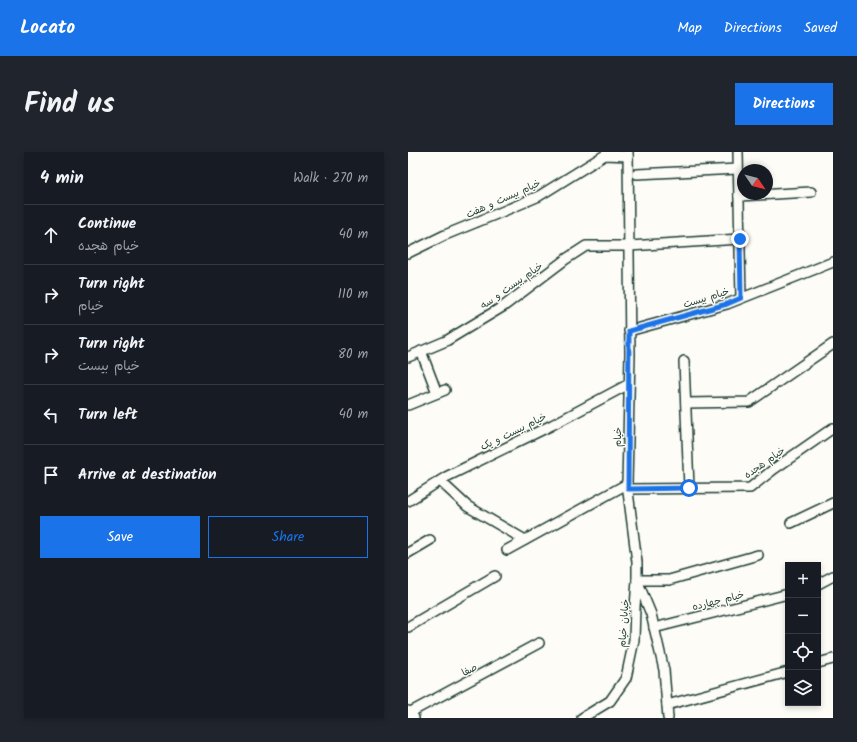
<!DOCTYPE html>
<html lang="en">
<head>
<meta charset="utf-8">
<style>
	body { margin:0; font-family:Kalam,"Playpen Sans Arabic",sans-serif; background:#20242c; color:#f1f3f6 }
	.controls { position:absolute; right:12px; bottom:12px; display:grid; overflow:hidden; border-radius:0px; box-shadow:0 2px 6px #0003 }
	.controls button { width:36px; height:36px; display:grid; place-items:center; padding:0; border:0; border-bottom:1px solid #363941; background:#171b24; color:#f1f3f6; font:20px sans-serif }
	.compass { position:absolute; left:329px; top:12px; width:36px; height:36px; border-radius:50%; background:#171b24; box-shadow:0 2px 6px #0003; rotate:125deg }
	.stop { position:absolute; width:12px; height:12px; margin:-9px; border:3px solid #1a73e8; border-radius:50%; background:#fff }
	.stop.end { background:#1a73e8; border-color:#fff; box-shadow:0 1px 4px #0008 }
	.list { margin:0; padding:0; list-style:none }
	h2 { display:flex; justify-content:space-between; align-items:center; height:52px; margin:0; padding:0 16px; font-size:17px }
	h2 small { font-size:13px; font-weight:400; color:#9ea1a6 }
	.list li { display:grid; grid-template-columns:26px 1fr auto; gap:12px; align-items:center; box-sizing:border-box; height:60px; padding:0 16px; border-top:1px solid #363941 }
	.list b { display:block; font-size:15px; white-space:nowrap }
	.list p { margin:0; font-size:13px; white-space:nowrap; color:#9ea1a6 }
	.list em { font-size:13px; font-style:normal; color:#9ea1a6 }
	.actions { display:flex; gap:8px; padding:12px 16px }
	.actions a { flex:1; padding:9px 0; border:1px solid #1a73e8; border-radius:0px; text-align:center; font-size:14px; color:#1a73e8 }
	.actions .main { background:#1a73e8; color:#fff }
	.icon { flex:none; width:22px; height:22px; fill:none; stroke:currentColor; stroke-width:2; stroke-linecap:round; stroke-linejoin:round }
	.map { position:relative; flex:none; width:425px; height:566px; overflow:hidden; border-radius:0px }
	header { display:flex; align-items:center; gap:24px; box-sizing:border-box; height:56px; padding:0 20px; background:#1a73e8; color:#fff }
	header strong { font-size:19px }
	nav { display:flex; gap:22px; margin-inline-start:auto; font-size:14px }
	.intro { display:flex; align-items:center; justify-content:space-between; box-sizing:border-box; height:96px; padding:0 24px }
	h1 { margin:0; font-size:28px }
	.button { padding:10px 18px; border-radius:0px; background:#1a73e8; color:#fff; font-size:14px; font-weight:700 }
	main { display:flex; gap:24px; padding:0 24px }
	aside { flex:1; background:#171b24; border-radius:0px; box-shadow:0 2px 6px #0003 }
	.map>svg:first-child { display:block }
	.lines { fill:none; stroke-linecap:round; stroke-linejoin:round }
	.minor-casing { stroke:#1f3d34; stroke-width:12 }
	.tertiary-casing { stroke:#1f3d34; stroke-width:14 }
	.minor { stroke:#fdfcf7; stroke-width:9 }
	.tertiary { stroke:#fdfcf7; stroke-width:11 }
	.route { stroke:#1a73e8; stroke-width:5 }
	.labels { text-anchor:middle; stroke-width:3; stroke-linejoin:round; paint-order:stroke }
	.street-label { font-size:10px; fill:#1f3d34; stroke:#fdfcf7 }
</style>
</head>
<body>
<header>
<strong>Locato</strong>
<nav><a>Map</a><a>Directions</a><a>Saved</a></nav>
</header>
<div class="intro"><h1>Find us</h1><a class="button">Directions</a></div>
<main>
<aside>
<h2>4 min<small>Walk · 270 m</small></h2>
<ul class="list">
<li><svg class="icon" aria-label="ahead" viewBox="0 0 24 24"><path d="M12 20V5M6 11l6-6 6 6"/></svg><div><b>Continue</b><p>خیام هجده</p></div><em>40 m</em></li>
<li><svg class="icon" aria-label="right" viewBox="0 0 24 24"><path d="M7 20v-9h11M14 6l5 5-5 5"/></svg><div><b>Turn right</b><p>خیام</p></div><em>110 m</em></li>
<li><svg class="icon" aria-label="right" viewBox="0 0 24 24"><path d="M7 20v-9h11M14 6l5 5-5 5"/></svg><div><b>Turn right</b><p>خیام بیست</p></div><em>80 m</em></li>
<li><svg class="icon" aria-label="left" viewBox="0 0 24 24"><path d="M17 20v-9H6M10 6l-5 5 5 5"/></svg><div><b>Turn left</b></div><em>40 m</em></li>
<li><svg class="icon" aria-label="arrive" viewBox="0 0 24 24"><path d="M6 21V4h12l-3 4 3 4H6"/></svg><div><b>Arrive at destination</b></div></li>
</ul>
<div class="actions"><a class="main">Save</a><a>Share</a></div>
</aside>
<div class="map">
<svg width="425" height="566" viewBox="0 0 425 566">
	<rect width="100%" height="100%" fill="#fdfcf7"/>
	<filter id="ink" filterUnits="userSpaceOnUse"><feTurbulence type="fractalNoise" baseFrequency=".025" numOctaves="2"/><feDisplacementMap in="SourceGraphic" scale="8" xChannelSelector="R" yChannelSelector="G"/><feConvolveMatrix kernelMatrix="1 2 1 2 8 2 1 2 1" color-interpolation-filters="sRGB"/></filter>
	<g filter="url(#ink)">
		<g class="lines">
			<defs>
				<g id="minor">
					<polyline points="220,0 222,202 219,332 229,410 229,428 243,462 256,518 260,566"/>
					<polyline points="330,0 333,146"/>
					<polyline points="229,22 330,17"/>
					<polyline points="331,44 403,40"/>
					<polyline points="0,101 37,83 91,61 131,44 197,3 220,4"/>
					<polyline points="221,179 319,152 425,110"/>
					<polyline points="13,199 29,241"/>
					<polyline points="0,205 38,189 96,154 158,107 178,94 221,94 332,87"/>
					<polyline points="276,209 281,336"/>
					<polyline points="278,251 341,250 425,192"/>
					<polyline points="0,253 37,238"/>
					<polyline points="32,329 59,354 117,388"/>
					<polyline points="220,337 342,336 366,317 425,276"/>
					<polyline points="0,349 38,325 144,273 221,232"/>
					<polyline points="383,371 425,351"/>
					<polyline points="99,398 219,332"/>
					<polyline points="0,401 22,388"/>
					<polyline points="410,432 425,424"/>
					<polyline points="0,475 87,424"/>
					<polyline points="246,476 380,442"/>
					<polyline points="410,511 425,507"/>
					<polyline points="259,553 380,520"/>
					<polyline points="1,561 131,491"/>
					<polyline points="174,566 202,549 218,526 226,488 227,455 229,428 261,428 350,403"/>
				</g>
				<polyline id="tertiary" points="0,560 5,566"/>
			</defs>
			<use href="#minor" class="minor-casing"/>
			<use href="#tertiary" class="tertiary-casing"/>
			<use href="#minor" class="minor"/>
			<use href="#tertiary" class="tertiary"/>
		</g>
	</g>
	<g class="lines" filter="url(#ink)">
		<polyline class="route" points="281,336 220,337 221,179 319,152 333,146 332,87"/>
	</g>
	<g class="labels">
		<g class="street-label">
			<text transform="translate(95 46) rotate(-24)" y="4">خیام بیست و هفت</text>
			<text transform="translate(103 133) rotate(-35)" y="4">خیام بیست و سه</text>
			<text transform="translate(298 145) rotate(-17)" y="4">خیام بیست</text>
			<text transform="translate(105 279) rotate(-26)" y="4">خیام بیست و یک</text>
			<text transform="translate(209 285) rotate(-89)" y="4">خیام</text>
			<text transform="translate(356 310) rotate(-35)" y="4">خیام هجده</text>
			<text transform="translate(310 448) rotate(-14)" y="4">خیام چهارده</text>
			<text transform="translate(215 471) rotate(-86)" y="4">خیابان خیام</text>
			<text transform="translate(61 517) rotate(-28)" y="4">صفا</text>
		</g>
	</g>
</svg>
<div class="controls">
<button>+</button>
<button>−</button>
<button><svg class="icon" aria-label="locate" viewBox="0 0 24 24"><circle cx="12" cy="12" r="6"/><path d="M12 2v4M12 18v4M2 12h4M18 12h4"/></svg></button>
<button><svg class="icon" aria-label="layers" viewBox="0 0 24 24"><path d="M12 4l9 5-9 5-9-5zM3 14l9 5 9-5"/></svg></button>
</div>
<svg class="compass" viewBox="-18 -18 36 36"><path d="M0-13l5 13h-10z" fill="#e53935"/><path d="M0 13l5-13h-10z" fill="#9ea1a6"/></svg>
<div class="stop" style="left:281px;top:336px"></div>
<div class="stop end" style="left:332px;top:87px"></div>
</div>
</main>
</body>
</html>
